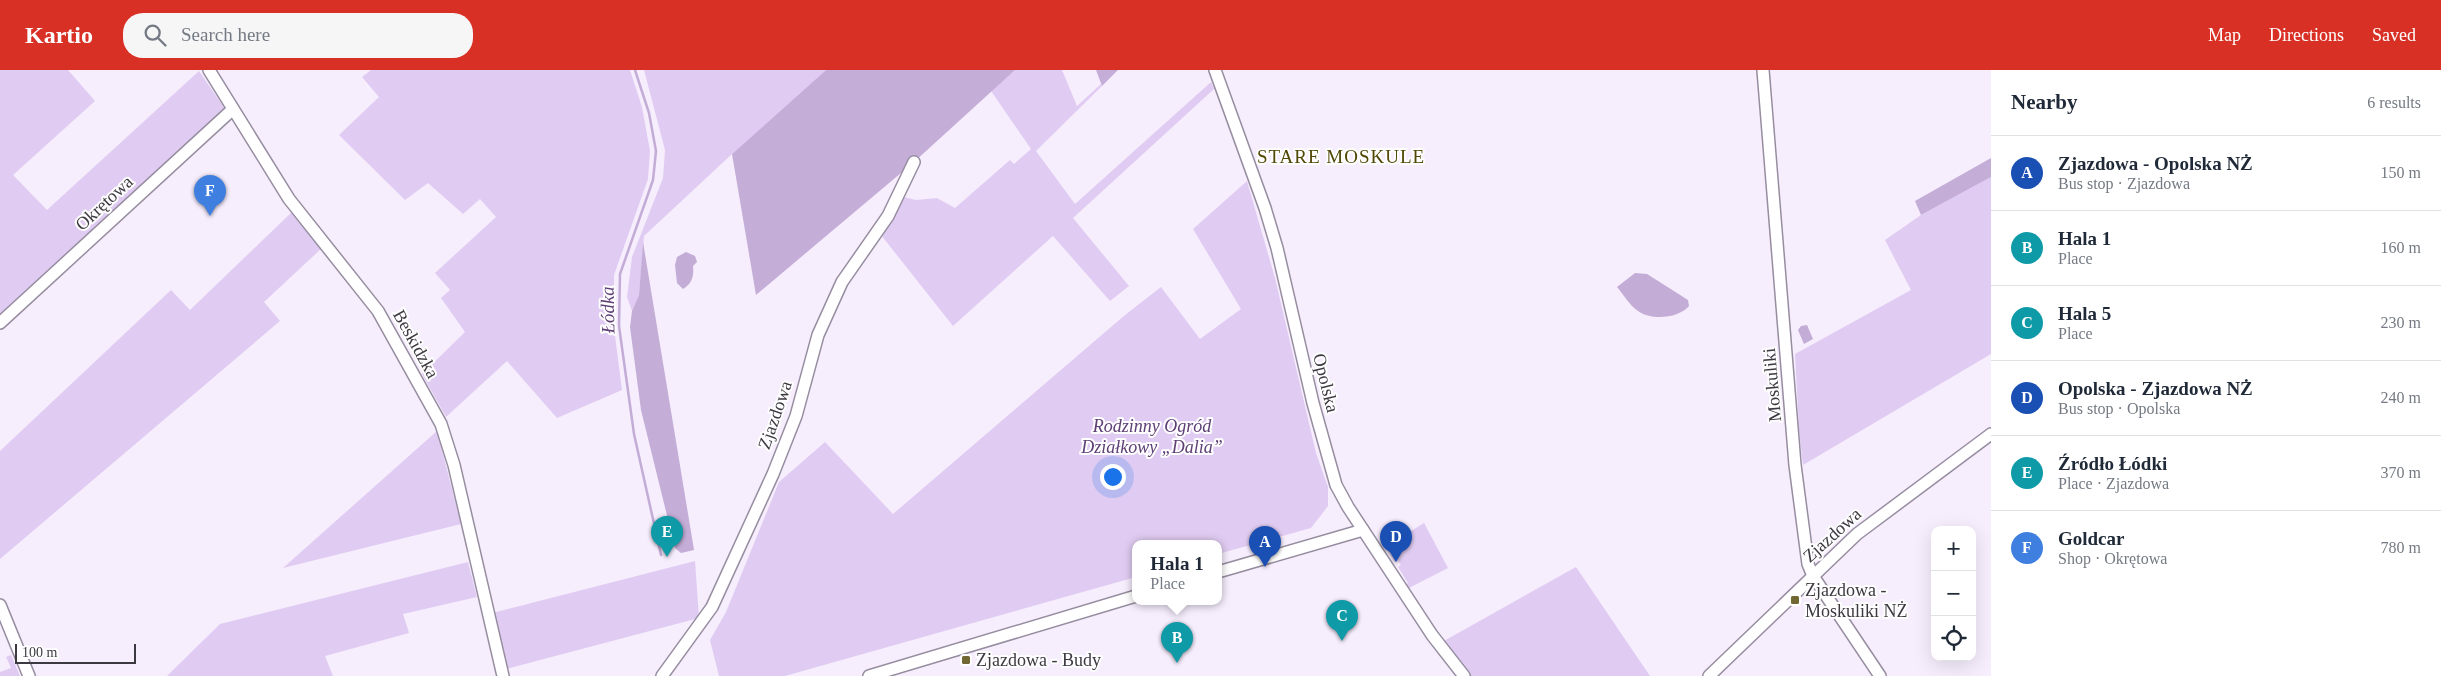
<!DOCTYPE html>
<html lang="en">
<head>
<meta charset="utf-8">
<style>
	body { margin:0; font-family:"Times New Roman",serif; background:#f6f6f7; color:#1f2937 }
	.controls { position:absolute; right:15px; bottom:15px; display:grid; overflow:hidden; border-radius:10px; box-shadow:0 5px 20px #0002 }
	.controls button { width:45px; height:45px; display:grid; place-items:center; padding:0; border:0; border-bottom:1px solid #e0e1e3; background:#fff; color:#1f2937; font:25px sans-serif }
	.scale { position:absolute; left:15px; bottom:12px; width:121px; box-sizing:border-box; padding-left:5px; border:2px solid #3d3941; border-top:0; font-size:14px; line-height:18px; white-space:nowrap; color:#3d3941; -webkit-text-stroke:4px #fefefe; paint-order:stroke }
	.you { position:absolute; left:1112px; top:406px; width:18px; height:18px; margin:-12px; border:4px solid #fff; border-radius:50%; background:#1a73e8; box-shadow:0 0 0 8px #1a73e833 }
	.badge { display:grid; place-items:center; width:32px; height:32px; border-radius:50%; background:#d93025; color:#fff; font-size:16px; font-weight:700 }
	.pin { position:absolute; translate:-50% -41px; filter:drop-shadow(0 1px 2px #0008) }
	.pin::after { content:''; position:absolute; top:26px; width:18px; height:15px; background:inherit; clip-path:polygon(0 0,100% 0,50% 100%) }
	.popup { position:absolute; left:1132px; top:470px; width:90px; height:65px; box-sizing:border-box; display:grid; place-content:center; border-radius:10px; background:#fff; filter:drop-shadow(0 1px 4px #0005); font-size:16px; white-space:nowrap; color:#747a83 }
	.popup b { font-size:19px; color:#1f2937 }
	.popup::after { content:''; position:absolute; left:50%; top:100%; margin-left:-10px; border:10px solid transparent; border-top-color:#fff }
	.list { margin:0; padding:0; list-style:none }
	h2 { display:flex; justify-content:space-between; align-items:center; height:65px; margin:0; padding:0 20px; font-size:21px }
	h2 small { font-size:16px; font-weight:400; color:#747a83 }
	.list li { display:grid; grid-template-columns:32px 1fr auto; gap:15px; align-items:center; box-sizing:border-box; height:75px; padding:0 20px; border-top:1px solid #e0e1e3 }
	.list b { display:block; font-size:19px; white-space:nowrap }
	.list p { margin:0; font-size:16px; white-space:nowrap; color:#747a83 }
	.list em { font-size:16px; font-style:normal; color:#747a83 }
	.icon { flex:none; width:28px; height:28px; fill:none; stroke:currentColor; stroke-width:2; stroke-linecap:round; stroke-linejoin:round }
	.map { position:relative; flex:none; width:1991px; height:606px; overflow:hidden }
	header { display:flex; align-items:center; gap:30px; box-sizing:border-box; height:70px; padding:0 25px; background:#d93025; color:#fff }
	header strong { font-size:24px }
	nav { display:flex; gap:28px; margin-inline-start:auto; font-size:18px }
	.search { width:350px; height:45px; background:#f6f6f7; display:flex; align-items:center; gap:12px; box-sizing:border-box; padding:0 18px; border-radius:20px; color:#747a83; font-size:19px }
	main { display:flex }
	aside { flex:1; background:#fff }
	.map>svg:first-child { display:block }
	.green { fill:#e0ccf2 }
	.forest { fill:#c4add7 }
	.water { fill:#c3acd6 }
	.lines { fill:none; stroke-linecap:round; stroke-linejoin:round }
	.stream { stroke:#c3acd6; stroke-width:2.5 }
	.minor-casing { stroke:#978da0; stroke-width:14 }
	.minor { stroke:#fff; stroke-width:11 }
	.poi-dot { fill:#706733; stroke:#fefefe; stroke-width:2 }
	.labels { text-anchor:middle; stroke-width:4; stroke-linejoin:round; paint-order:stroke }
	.street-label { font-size:18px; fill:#3d3941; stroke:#fefefe }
	.park-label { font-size:18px; font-style:italic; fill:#5f4076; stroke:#fefefe }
	.poi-label { font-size:18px; fill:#3d3941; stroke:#fefefe; text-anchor:start }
	.neighbourhood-label { font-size:19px; letter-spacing:1px; fill:#514705; stroke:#fefefe }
	.water-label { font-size:19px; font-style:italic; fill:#5f3f75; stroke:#fefefe }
</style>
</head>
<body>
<header>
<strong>Kartio</strong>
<div class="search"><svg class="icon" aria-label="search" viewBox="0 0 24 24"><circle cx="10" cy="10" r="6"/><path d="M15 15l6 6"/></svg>Search here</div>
<nav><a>Map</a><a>Directions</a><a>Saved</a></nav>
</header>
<main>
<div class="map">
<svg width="1991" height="606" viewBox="0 0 1991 606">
	<rect width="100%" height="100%" fill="#f6edfd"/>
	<g class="green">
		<polygon points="0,0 68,0 95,31 13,105 47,140 199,1 225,39 223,43 0,250"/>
		<polygon points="371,0 630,0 642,37 650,81 648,109 614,205 614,258 622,320 557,348 507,291 446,347 422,304 465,262 441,228 450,220 435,203 496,147 480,129 463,144 428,113 405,130 339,65 379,27 362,7"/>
		<polygon points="644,0 826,0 732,84 644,166 639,225 632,241 627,227 632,187 663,108 665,80"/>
		<polygon points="1015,0 1062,0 1077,36 1101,14 1102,16 1036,81 1075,134 1211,12 1214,19 1073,148 1129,216 1110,231 1053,166 953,256 881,165 904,127 916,130 937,128 955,138 1010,90 1014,94 1031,79 991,21"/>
		<polygon points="1991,107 1991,284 1803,395 1799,360 1795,284 1911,220 1885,170 1921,145"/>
		<polygon points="1247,111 1275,208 1316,383 1328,417 1328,436 1311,458 1218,484 1218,474 1136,474 1136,507 785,606 719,606 710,570 726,542 779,412 825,372 893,444 1125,245 1161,217 1200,269 1241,239 1193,159"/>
		<polygon points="293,141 323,177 264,232 280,251 0,489 0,381 171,220 190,240"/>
		<polygon points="437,361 461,454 283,498"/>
		<polygon points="1424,453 1448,498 1407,519 1405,515 1408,513 1398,497 1401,495 1398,491 1395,492 1385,477"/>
		<polygon points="695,491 699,548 506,599 492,543"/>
		<polygon points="468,492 477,527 403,544 409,563 325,586 333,606 167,606 220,554"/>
		<polygon points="1576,497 1650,606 1470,606 1442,572"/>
		<polygon points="11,585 20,606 0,606 0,602 11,598 6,587"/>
	</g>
	<g class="forest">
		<polygon points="826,0 1015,0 914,92 756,225 732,84"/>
		<polygon points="1096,0 1118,0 1102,16"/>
		<polygon points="1991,88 1991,107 1921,145 1915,131"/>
		<polygon points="643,172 694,480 681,483 675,478 641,340 630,257 632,241 639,225"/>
	</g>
	<g class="water">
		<path d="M 686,182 L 695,186 L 697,192 L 693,196 C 694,207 692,213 683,219 L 677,213 L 675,195 L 677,187 Z"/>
		<path d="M 1635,203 L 1647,204 L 1688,230 L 1689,236 C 1679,248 1652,251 1638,241 C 1630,236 1623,224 1617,217 Z"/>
		<polygon points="1807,255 1813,269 1804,274 1798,260 1801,256"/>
	</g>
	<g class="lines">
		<polyline class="stream" points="635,0 649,43 656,81 653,110 620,204 619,256 634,364 661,485"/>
		<defs>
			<g id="minor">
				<polyline points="209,0 289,129 378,241 441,354 454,395 503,606"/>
				<polyline points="1215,0 1265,138 1277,178 1313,333 1336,415 1348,437 1432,565 1464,606"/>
				<polyline points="1763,0 1795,395 1808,494 1813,506 1880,606"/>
				<polyline points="0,253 233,39"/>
				<polyline points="1218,502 1363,460"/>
				<polyline points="0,535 29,606"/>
				<polyline points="662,606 712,537 773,404 796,346 818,265 842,212 888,146 914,92"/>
				<polyline points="869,606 1136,526"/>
				<polyline points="1709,606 1857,464 1991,364"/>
			</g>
		</defs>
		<use href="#minor" class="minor-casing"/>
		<use href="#minor" class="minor"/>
	</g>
	<g class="poi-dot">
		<rect x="1790" y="525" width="10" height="10" rx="2.5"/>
		<rect x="961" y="585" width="10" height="10" rx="2.5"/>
	</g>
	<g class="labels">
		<g class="street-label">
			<text transform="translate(104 133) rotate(-43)" y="6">Okrętowa</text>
			<text transform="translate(416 274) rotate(61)" y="6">Beskidzka</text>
			<text transform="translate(1326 313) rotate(76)" y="6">Opolska</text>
			<text transform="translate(1772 315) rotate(-95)" y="6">Moskuliki</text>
			<text transform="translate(775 345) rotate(-71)" y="6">Zjazdowa</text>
			<text transform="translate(1832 465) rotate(-42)" y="6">Zjazdowa</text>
		</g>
		<g class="park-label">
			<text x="1152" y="362">Rodzinny Ogród<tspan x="1152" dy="21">Działkowy „Dalia”</tspan></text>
		</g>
		<g class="poi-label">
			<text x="1805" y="526">Zjazdowa -<tspan x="1805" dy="21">Moskuliki NŻ</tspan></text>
			<text x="976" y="596">Zjazdowa - Budy</text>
		</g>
		<g class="neighbourhood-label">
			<text x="1341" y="93">STARE MOSKULE</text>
		</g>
		<g class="water-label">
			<text transform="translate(607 240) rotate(-91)" y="7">Łódka</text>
		</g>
	</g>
</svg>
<div class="controls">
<button>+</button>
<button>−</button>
<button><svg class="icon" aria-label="locate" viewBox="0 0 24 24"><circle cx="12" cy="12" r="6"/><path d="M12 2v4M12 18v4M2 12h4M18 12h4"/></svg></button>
</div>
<div class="scale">100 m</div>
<div class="you"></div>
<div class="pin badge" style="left:1265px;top:497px;background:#1a4fb4">A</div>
<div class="pin badge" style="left:1177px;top:593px;background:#0f9aa8">B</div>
<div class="popup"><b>Hala 1</b>Place</div>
<div class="pin badge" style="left:1342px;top:571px;background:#0f9aa8">C</div>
<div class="pin badge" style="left:1396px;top:492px;background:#1a4fb4">D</div>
<div class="pin badge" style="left:667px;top:487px;background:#0f9aa8">E</div>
<div class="pin badge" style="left:210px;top:146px;background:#3f7fe0">F</div>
</div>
<aside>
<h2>Nearby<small>6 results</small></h2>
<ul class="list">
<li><span class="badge" style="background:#1a4fb4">A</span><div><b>Zjazdowa - Opolska NŻ</b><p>Bus stop · Zjazdowa</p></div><em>150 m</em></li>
<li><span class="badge" style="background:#0f9aa8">B</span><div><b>Hala 1</b><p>Place</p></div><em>160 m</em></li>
<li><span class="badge" style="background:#0f9aa8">C</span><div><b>Hala 5</b><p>Place</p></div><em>230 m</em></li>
<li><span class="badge" style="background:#1a4fb4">D</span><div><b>Opolska - Zjazdowa NŻ</b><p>Bus stop · Opolska</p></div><em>240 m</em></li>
<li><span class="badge" style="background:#0f9aa8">E</span><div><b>Źródło Łódki</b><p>Place · Zjazdowa</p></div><em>370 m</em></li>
<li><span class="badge" style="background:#3f7fe0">F</span><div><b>Goldcar</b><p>Shop · Okrętowa</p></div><em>780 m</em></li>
</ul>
</aside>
</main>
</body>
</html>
